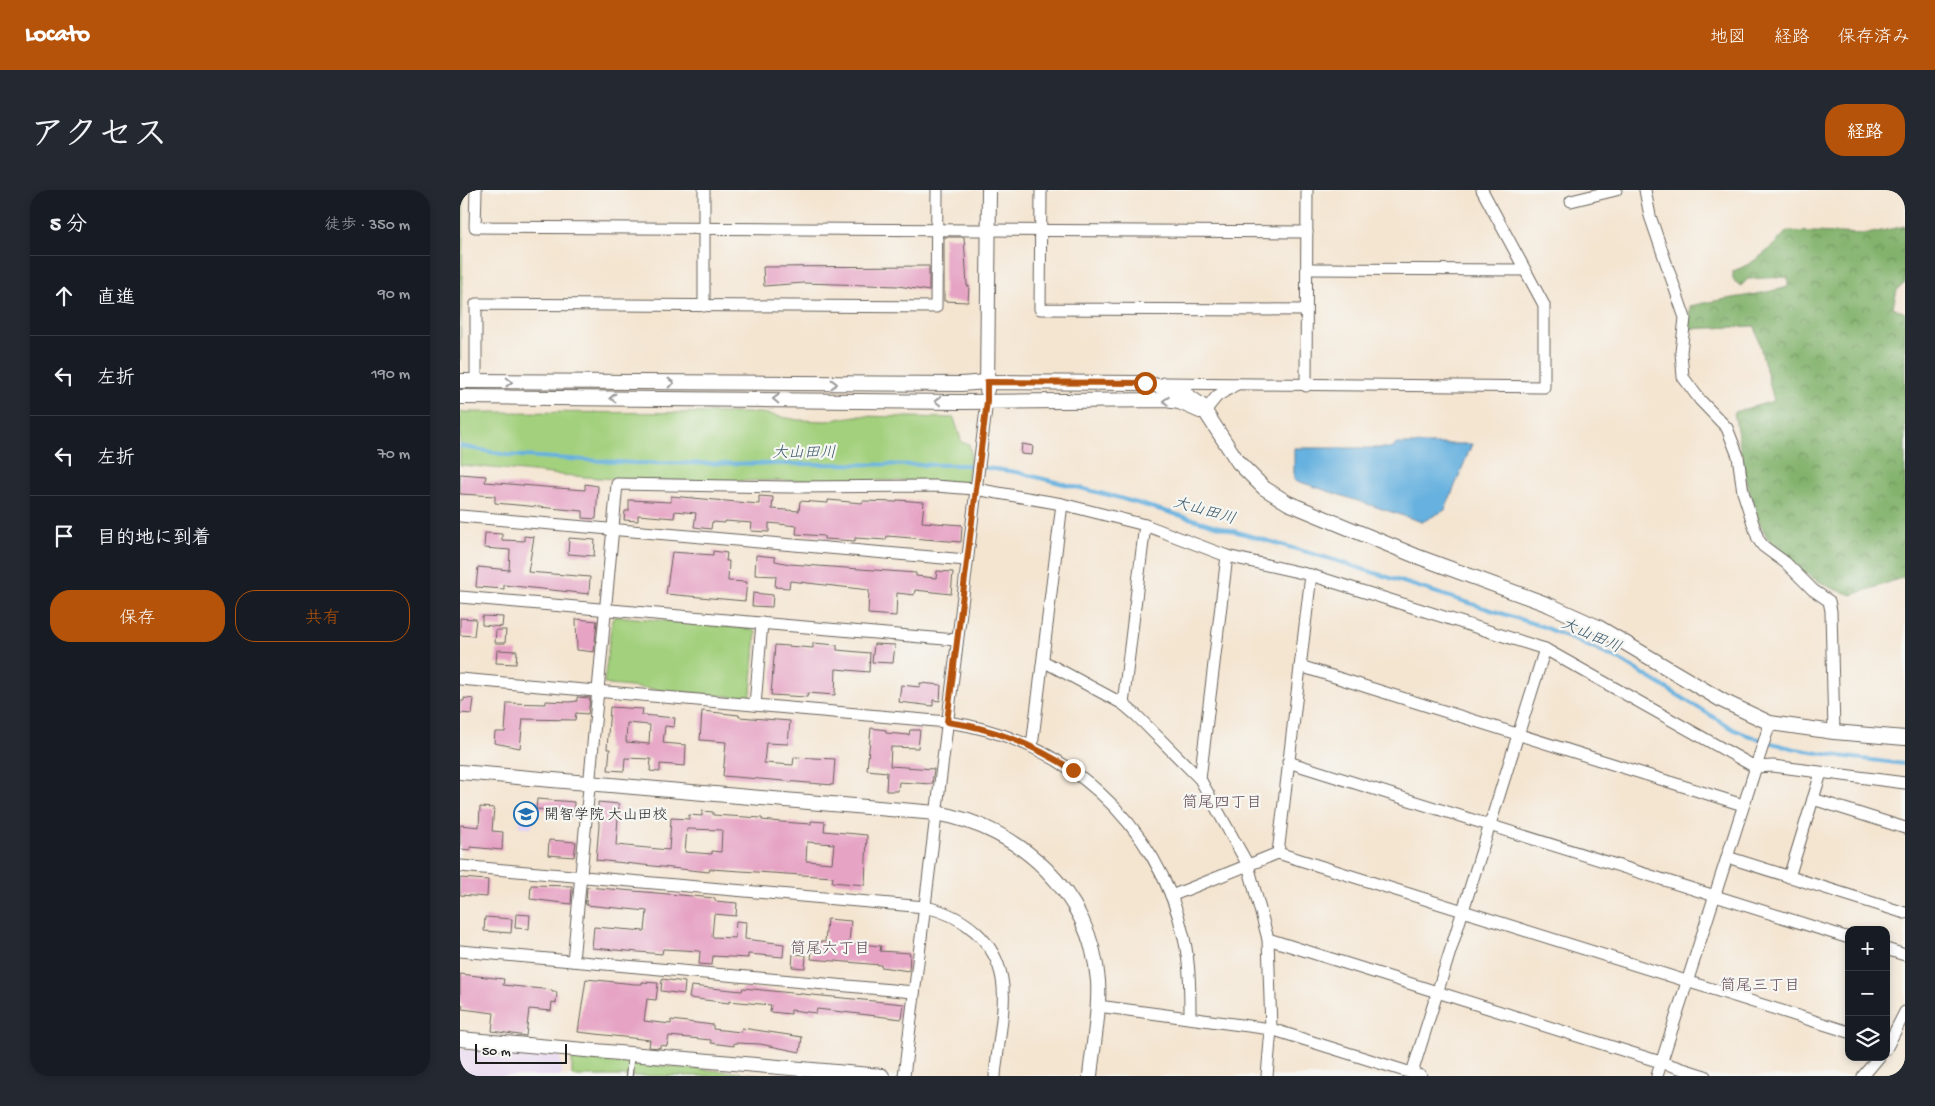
<!DOCTYPE html>
<html lang="ja">
<head>
<meta charset="utf-8">
<style>
	body { margin:0; font-family:"Gochi Hand","Klee One",sans-serif; background:#242831; color:#f1f3f6 }
	.controls { position:absolute; right:15px; bottom:15px; display:grid; overflow:hidden; border-radius:10px; box-shadow:0 2px 8px #0003 }
	.controls button { width:45px; height:45px; display:grid; place-items:center; padding:0; border:0; border-bottom:1px solid #363941; background:#171b24; color:#f1f3f6; font:25px sans-serif }
	.scale { position:absolute; left:15px; bottom:12px; width:92px; box-sizing:border-box; padding-left:5px; border:2px solid #1c1c1c; border-top:0; font-size:14px; line-height:18px; white-space:nowrap; color:#1c1c1c; -webkit-text-stroke:4px #f6f6f2; paint-order:stroke }
	.stop { position:absolute; width:15px; height:15px; margin:-11px; border:4px solid #b45309; border-radius:50%; background:#fff }
	.stop.end { background:#b45309; border-color:#fff; box-shadow:0 1px 5px #0008 }
	.list { margin:0; padding:0; list-style:none }
	h2 { display:flex; justify-content:space-between; align-items:center; height:65px; margin:0; padding:0 20px; font-size:21px }
	h2 small { font-size:16px; font-weight:400; color:#9ea1a6 }
	.list li { display:grid; grid-template-columns:32px 1fr auto; gap:15px; align-items:center; box-sizing:border-box; height:80px; padding:0 20px; border-top:1px solid #363941 }
	.list b { display:block; font-size:19px; white-space:nowrap }
	.list em { font-size:16px; font-style:normal; color:#9ea1a6 }
	.actions { display:flex; gap:10px; padding:15px 20px }
	.actions a { flex:1; padding:11px 0; border:1px solid #b45309; border-radius:20px; text-align:center; font-size:18px; color:#b45309 }
	.actions .main { background:#b45309; color:#fff }
	.icon { flex:none; width:28px; height:28px; fill:none; stroke:currentColor; stroke-width:2; stroke-linecap:round; stroke-linejoin:round }
	.map { position:relative; flex:none; width:1445px; height:886px; overflow:hidden; border-radius:20px }
	header { display:flex; align-items:center; gap:30px; box-sizing:border-box; height:70px; padding:0 25px; background:#b45309; color:#fff }
	header strong { font-size:24px }
	nav { display:flex; gap:28px; margin-inline-start:auto; font-size:18px }
	.intro { display:flex; align-items:center; justify-content:space-between; box-sizing:border-box; height:120px; padding:0 30px }
	h1 { margin:0; font-size:35px }
	.button { padding:12px 22px; border-radius:20px; background:#b45309; color:#fff; font-size:18px; font-weight:700 }
	main { display:flex; gap:30px; padding:0 30px }
	aside { flex:1; background:#171b24; border-radius:20px; box-shadow:0 2px 8px #0003 }
	.map>svg:first-child { display:block }
	.built { fill:#e5d3f0 }
	.forest { fill:url(#forest-crowns); stroke:#4f6744 }
	.green { fill:#a3d07d; stroke:#60764c }
	.water { fill:#66b1df; stroke:#41667e }
	.lines { fill:none; stroke-linecap:round; stroke-linejoin:round }
	.stream { stroke:#66b1df; stroke-width:4 }
	.building { fill:#e6a3c4; fill-rule:evenodd }
	.service-casing { stroke:#68625b; stroke-width:8 }
	.minor-casing { stroke:#68625b; stroke-width:13 }
	.tertiary-casing { stroke:#68625b; stroke-width:16 }
	.service { stroke:#fff; stroke-width:5.5 }
	.minor { stroke:#fff; stroke-width:11 }
	.tertiary { stroke:#fff; stroke-width:14 }
	.oneway { stroke:#999 }
	.route { stroke:#b45309; stroke-width:6 }
	.labels { text-anchor:middle; stroke-width:4.5; stroke-linejoin:round; paint-order:stroke }
	.poi-label { font-size:15px; fill:#1c1c1c; stroke:#f6f6f2; text-anchor:start }
	.water-label { font-size:16px; font-style:italic; fill:#3a586a; stroke:#f6f6f2 }
	.neighbourhood-label { font-size:16px; fill:#634b57; stroke:#f6f6f2 }
</style>
</head>
<body>
<header>
<strong>Locato</strong>
<nav><a>地図</a><a>経路</a><a>保存済み</a></nav>
</header>
<div class="intro"><h1>アクセス</h1><a class="button">経路</a></div>
<main>
<aside>
<h2>5 分<small>徒歩 · 350 m</small></h2>
<ul class="list">
<li><svg class="icon" aria-label="ahead" viewBox="0 0 24 24"><path d="M12 20V5M6 11l6-6 6 6"/></svg><div><b>直進</b></div><em>90 m</em></li>
<li><svg class="icon" aria-label="left" viewBox="0 0 24 24"><path d="M17 20v-9H6M10 6l-5 5 5 5"/></svg><div><b>左折</b></div><em>190 m</em></li>
<li><svg class="icon" aria-label="left" viewBox="0 0 24 24"><path d="M17 20v-9H6M10 6l-5 5 5 5"/></svg><div><b>左折</b></div><em>70 m</em></li>
<li><svg class="icon" aria-label="arrive" viewBox="0 0 24 24"><path d="M6 21V4h12l-3 4 3 4H6"/></svg><div><b>目的地に到着</b></div></li>
</ul>
<div class="actions"><a class="main">保存</a><a>共有</a></div>
</aside>
<div class="map">
<svg width="1445" height="886" viewBox="0 0 1445 886">
	<defs>
		<pattern id="forest-crowns" width="20" height="18" patternUnits="userSpaceOnUse" patternTransform="scale(1.25)"><rect width="20" height="18" fill="#82b26c"/><path d="M2 6a3 3 0 1 1 6 0M12 15a3 3 0 1 1 6 0" fill="none" stroke="#6a9058"/></pattern>
	</defs>
	<rect width="100%" height="100%" fill="#f6f6f2"/>
	<filter id="ink" filterUnits="userSpaceOnUse"><feTurbulence type="fractalNoise" baseFrequency=".02" numOctaves="2"/><feDisplacementMap in="SourceGraphic" scale="10" xChannelSelector="R" yChannelSelector="G"/><feConvolveMatrix kernelMatrix="1 2 1 2 8 2 1 2 1" color-interpolation-filters="sRGB"/></filter>
	<filter id="wash" filterUnits="userSpaceOnUse"><feTurbulence type="fractalNoise" baseFrequency=".0096" numOctaves="4" result="noise"/><feDisplacementMap in="SourceGraphic" scale="20" xChannelSelector="R" yChannelSelector="G"/><feGaussianBlur stdDeviation="1.12" result="paint"/><feColorMatrix in="noise" values="0 0 0 0 0 0 0 0 0 0 0 0 0 0 0 0 0 1.4 0 .05"/><feComposite in="paint" operator="in"/></filter>
	<g filter="url(#wash)">
		<rect width="100%" height="100%" fill="#f4e5d1"/>
		<g class="built">
			<polygon points="61,609 74,611 72,638 59,637"/>
			<polygon points="0,859 100,866 102,886 0,886"/>
		</g>
		<path class="forest" d="M 1445,36 L 1445,93 L 1437,100 L 1433,117 L 1445,123 L 1445,387 L 1392,405 L 1371,398 L 1347,385 L 1309,351 L 1298,330 L 1285,287 L 1274,222 L 1314,211 L 1295,136 L 1229,139 L 1230,116 C 1263,108 1296,106 1328,97 L 1328,87 L 1288,89 L 1281,96 L 1273,90 L 1273,81 C 1296,73 1312,58 1327,41 L 1407,44 Z"/>
		<g class="green">
			<polygon points="0,0 4,0 0,170"/>
			<path d="M 0,222 L 301,223 L 338,230 L 366,231 L 396,226 L 494,228 L 502,253 L 509,254 L 511,263 L 507,293 C 397,287 287,293 177,290 C 118,288 59,280 0,275 Z"/>
			<polygon points="155,426 292,439 296,442 291,503 287,508 149,495 144,493 152,430"/>
			<polygon points="112,868 319,886 112,886"/>
		</g>
		<polygon class="water" points="935,254 1012,254 985,320 962,332 834,290 834,258 934,258"/>
		<g class="lines">
			<path class="stream" d="M 0,256 L 47,265 L 174,273 L 505,275 L 556,282 L 656,307 L 874,370 L 1084,437 L 1162,471 L 1273,539 C 1325,563 1388,567 1445,574"/>
		</g>
		<g id="blocks">
			<g class="building">
				<polygon points="484,47 504,47 507,96 509,96 508,112 484,111"/>
				<polygon points="469,76 469,101 438,96 344,93 304,96 303,77"/>
				<polygon points="562,254 573,256 572,265 561,264"/>
				<polygon points="0,284 26,286 25,292 97,298 125,300 125,294 138,296 136,329 123,328 123,321 35,313 35,306 0,304"/>
				<polygon points="211,306 299,314 299,306 313,307 312,319 339,321 340,311 368,313 368,310 402,313 403,311 437,312 438,310 464,312 462,332 502,335 501,352 427,346 426,350 395,348 395,351 364,349 364,346 336,344 337,336 309,333 309,342 291,341 292,333 265,331 265,333 252,332 251,339 234,337 236,323 215,321 214,328 178,325 178,331 164,330 165,321 169,321 169,310 211,312"/>
				<polygon points="25,343 42,344 42,350 64,351 64,346 74,347 68,382 130,387 129,404 44,395 44,399 16,397 18,377 49,380 50,360 24,358"/>
				<polygon points="109,348 135,350 134,366 108,364"/>
				<polygon points="253,361 267,363 266,371 269,371 268,391 287,392 285,411 206,404 212,362 253,365"/>
				<polygon points="296,365 315,367 315,371 330,374 456,383 456,386 476,388 477,381 493,382 491,404 455,400 454,405 437,403 436,426 408,424 409,400 330,391 329,398 315,397 316,386 295,385"/>
				<polygon points="293,403 313,405 312,417 292,416"/>
				<polygon points="22,426 43,427 42,437 22,435"/>
				<polygon points="0,428 16,429 14,446 0,445"/>
				<polygon points="116,429 137,431 134,462 117,460"/>
				<polygon points="36,440 46,440 45,453 35,453"/>
				<polygon points="353,453 377,455 377,460 410,463 409,482 376,479 375,505 348,503 347,507 311,505 315,455 353,458"/>
				<polygon points="414,454 435,455 433,473 412,472"/>
				<polygon points="37,460 57,461 56,474 36,473"/>
				<polygon points="460,493 481,495 480,511 473,510 473,516 439,512 441,495 460,497"/>
				<polygon points="117,507 130,508 128,524 116,523 115,530 63,529 60,558 34,553 35,542 45,542 47,513 86,514 86,511 110,512 117,511"/>
				<polygon points="4,508 14,509 12,524 0,523 1,511 4,511"/>
				<path d="M 150,517 L 183,519 L 182,525 L 215,528 L 214,537 L 205,536 L 203,553 L 226,555 L 225,576 L 200,574 L 200,582 L 190,581 L 191,569 L 165,568 L 164,581 L 148,580 L 150,559 L 147,559 ZM 167,533 L 190,535 L 189,554 L 166,552 Z"/>
				<polygon points="242,521 279,525 279,527 330,531 328,554 306,553 304,573 333,575 334,567 375,569 373,595 263,586 266,552 240,550"/>
				<polygon points="411,538 426,540 426,543 449,545 450,540 460,540 458,558 431,557 430,576 474,579 472,594 439,592 438,601 426,601 427,582 407,580"/>
				<polygon points="77,609 114,612 113,626 90,625 90,620 76,619"/>
				<path d="M 138,612 L 159,614 L 156,655 L 177,657 L 209,660 L 211,628 L 229,629 L 229,625 L 242,626 L 242,621 L 253,622 L 253,625 L 302,628 L 302,630 L 321,632 L 351,634 L 351,631 L 365,632 L 364,641 L 407,645 L 405,695 L 372,692 L 373,687 L 250,679 L 249,682 L 136,670 L 139,636 ZM 227,639 L 262,640 L 261,662 L 252,661 L 252,664 L 225,662 ZM 347,652 L 374,654 L 372,673 L 346,671 Z"/>
				<polygon points="20,617 34,618 32,641 43,642 42,660 10,657 10,660 0,659 0,635 19,637"/>
				<polygon points="89,650 116,652 114,667 88,665"/>
				<polygon points="0,688 28,690 27,707 0,705"/>
				<polygon points="71,695 112,696 111,714 70,709"/>
				<polygon points="127,697 255,708 255,711 277,713 276,726 254,724 252,747 275,748 276,731 286,732 285,749 324,754 323,767 288,764 288,768 253,766 252,775 239,774 240,761 203,759 202,764 132,758 134,737 185,741 187,721 126,715"/>
				<polygon points="56,724 70,725 69,739 55,738"/>
				<polygon points="25,727 52,729 51,743 24,741"/>
				<polygon points="367,729 391,731 389,753 421,756 420,761 450,763 449,781 421,777 421,775 351,769 353,751 365,752"/>
				<polygon points="333,764 346,765 345,778 332,777"/>
				<polygon points="0,784 44,789 43,795 92,800 92,802 97,802 96,813 92,812 91,821 69,819 66,846 32,841 34,823 2,819 3,815 0,814"/>
				<polygon points="126,789 175,794 182,794 182,792 198,793 196,810 187,809 184,831 211,834 211,830 253,835 253,839 281,842 282,838 342,847 340,862 300,854 274,853 274,856 251,853 251,850 209,846 207,856 200,855 200,858 189,857 190,850 118,842"/>
				<polygon points="202,789 225,792 224,804 201,801"/>
				<polygon points="231,796 282,801 283,798 312,801 444,814 442,829 357,819 356,823 331,820 331,824 310,822 311,815 269,811 269,813 229,808"/>
			</g>
		</g>
	</g>
	<g filter="url(#ink)">
		<use href="#blocks" fill-opacity="0" stroke="#68625b" stroke-width="1"/>
		<g class="lines">
			<defs>
				<polyline id="service" points="169,886 171,864"/>
				<g id="minor">
					<polyline points="16,0 15,37 847,42"/>
					<polyline points="581,0 580,119 846,120"/>
					<polyline points="1185,0 1190,26 1225,128 1221,162 1223,187 1240,210 1267,238 1278,266 1283,302 1298,349 1303,356 1326,373 1353,400 1369,411 1371,421 1374,542"/>
					<polyline points="1111,11 1156,0"/>
					<polyline points="847,79 1065,80"/>
					<polyline points="244,116 244,0"/>
					<polyline points="16,191 16,114 476,117 477,0"/>
					<polyline points="704,193 1084,197 1084,115 1022,0"/>
					<polyline points="846,196 847,0"/>
					<polyline points="745,221 757,206 777,194"/>
					<polyline points="0,326 506,370"/>
					<polyline points="0,407 496,450"/>
					<polyline points="583,471 663,514 676,525 740,589 788,675 808,749 811,839 807,886"/>
					<polyline points="840,476 1283,615"/>
					<path d="M 0,489 L 487,532 C 603,547 699,633 724,748 C 730,774 730,801 730,828"/>
					<polyline points="663,514 685,335"/>
					<polyline points="295,515 302,433"/>
					<polyline points="572,556 602,314"/>
					<polyline points="828,572 1389,748"/>
					<polyline points="740,589 767,366"/>
					<polyline points="1353,609 1445,638"/>
					<polyline points="818,663 1389,842"/>
					<polyline points="1267,667 1445,723"/>
					<path d="M 0,676 L 465,717 C 503,725 535,750 542,789 C 547,815 537,859 535,886"/>
					<polyline points="1329,687 1361,583"/>
					<polyline points="711,706 818,663 851,385"/>
					<polyline points="808,749 1245,886"/>
					<polyline points="1426,759 1445,765"/>
					<polyline points="0,761 454,802"/>
					<polyline points="113,771 157,294 330,297 475,296 515,299 602,314 685,335 767,366 851,385 1085,459 1295,577 1313,576 1445,593"/>
					<polyline points="638,816 811,839 961,886"/>
					<polyline points="1426,859 1445,822"/>
					<polyline points="952,883 1085,459"/>
					<polyline points="444,886 527,211"/>
					<polyline points="1197,886 1310,533"/>
					<polyline points="1403,886 1419,867"/>
				</g>
				<g id="tertiary">
					<polyline points="0,191 501,194 527,192 685,193 721,201 741,215 778,272 804,298 828,313 956,366 1089,415 1138,437 1263,511 1310,533 1374,542 1445,548"/>
					<polyline points="527,200 529,0"/>
					<polyline points="0,207 500,212 706,210 719,212 740,221"/>
					<path d="M 0,582 L 476,623 C 560,637 631,703 638,791 C 640,822 633,855 630,886"/>
					<polyline points="0,849 422,886"/>
				</g>
			</defs>
			<use href="#service" class="service-casing"/>
			<use href="#minor" class="minor-casing"/>
			<use href="#tertiary" class="tertiary-casing"/>
			<use href="#service" class="service"/>
			<use href="#minor" class="minor"/>
			<use href="#tertiary" class="tertiary"/>
		</g>
		<defs><path id="oneway-chevron" d="M-2-3.5L2.5 0L-2 3.5" fill="none" stroke-width="1.6" stroke-linecap="round" stroke-linejoin="round" transform="scale(1.25)"/></defs>
		<g class="oneway">
			<use href="#oneway-chevron" transform="translate(49 192) rotate(1)"/>
			<use href="#oneway-chevron" transform="translate(211 193)"/>
			<use href="#oneway-chevron" transform="translate(374 194)"/>
			<use href="#oneway-chevron" transform="translate(153 208) rotate(-180)"/>
			<use href="#oneway-chevron" transform="translate(316 209) rotate(-179)"/>
			<use href="#oneway-chevron" transform="translate(478 211) rotate(-179)"/>
			<use href="#oneway-chevron" transform="translate(706 211) rotate(-176)"/>
		</g>
	</g>
	<g class="lines" filter="url(#ink)">
		<path class="route" d="M 613,580 C 573,555 534,538 487,532 L 527,211 L 527,192 L 685,193"/>
	</g>
	<defs>
		<symbol id="school-ring" viewBox="-11 -11 22 22"><circle r="9.5" fill="#f6f6f2" stroke="#1f6fb2" stroke-width="1.5"/><path d="M0-5L7-2L0 1L-7-2ZM-4 1L0 2.5L4 1V4Q0 6-4 4Z" fill="#1f6fb2"/></symbol>
	</defs>
	<g fill-rule="evenodd">
		<use href="#school-ring" x="52" y="610" width="28" height="28"/>
	</g>
	<g class="labels">
		<g class="poi-label">
			<text x="84" y="629">開智学院 大山田校</text>
		</g>
		<g class="water-label">
			<text x="344" y="267">大山田川</text>
			<text transform="translate(745 319) rotate(16)" y="6">大山田川</text>
			<text transform="translate(1132 444) rotate(24)" y="6">大山田川</text>
		</g>
		<g class="neighbourhood-label">
			<text x="762" y="617">筒尾四丁目</text>
			<text x="370" y="763">筒尾六丁目</text>
			<text x="1300" y="800">筒尾三丁目</text>
		</g>
	</g>
</svg>
<div class="controls">
<button>+</button>
<button>−</button>
<button><svg class="icon" aria-label="layers" viewBox="0 0 24 24"><path d="M12 4l9 5-9 5-9-5zM3 14l9 5 9-5"/></svg></button>
</div>
<div class="scale">50 m</div>
<div class="stop" style="left:685px;top:193px"></div>
<div class="stop end" style="left:613px;top:580px"></div>
</div>
</main>
</body>
</html>
